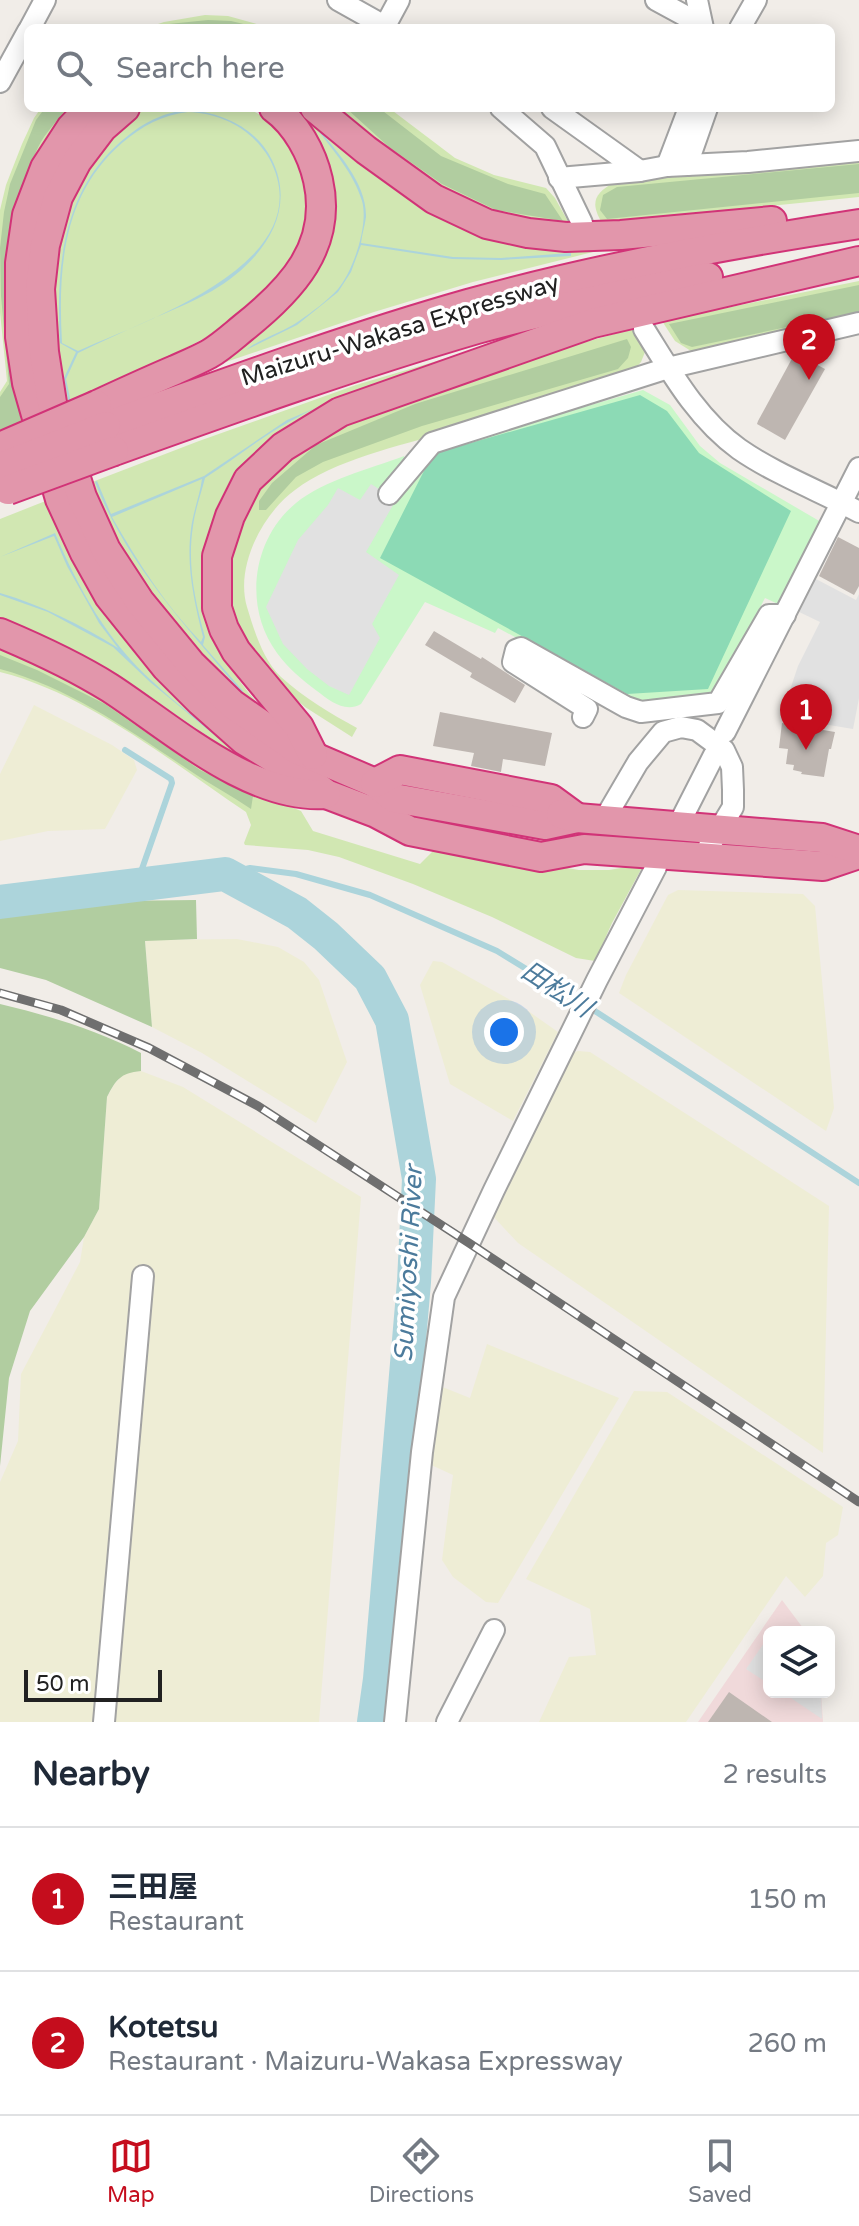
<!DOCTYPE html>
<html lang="en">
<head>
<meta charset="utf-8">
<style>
	body { margin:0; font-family:"Varela Round","Noto Sans JP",sans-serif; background:#f6f6f7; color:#1f2937 }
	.controls { position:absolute; right:24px; bottom:24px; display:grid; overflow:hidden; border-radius:12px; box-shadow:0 4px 20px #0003 }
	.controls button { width:72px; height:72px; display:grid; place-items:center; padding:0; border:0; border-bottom:2px solid #e0e1e3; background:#fff; color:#1f2937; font:40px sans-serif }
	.scale { position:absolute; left:24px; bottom:20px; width:138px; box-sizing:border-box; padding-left:8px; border:4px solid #212121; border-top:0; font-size:22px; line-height:28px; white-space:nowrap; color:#212121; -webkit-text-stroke:6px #fff; paint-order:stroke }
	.you { position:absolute; left:504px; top:1032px; width:28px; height:28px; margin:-20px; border:6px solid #fff; border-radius:50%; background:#1a73e8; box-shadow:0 0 0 12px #1a73e833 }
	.badge { display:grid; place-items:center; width:52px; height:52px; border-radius:50%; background:#c50d1d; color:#fff; font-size:26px; font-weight:700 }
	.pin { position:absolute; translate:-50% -66px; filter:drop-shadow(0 2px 4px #0008) }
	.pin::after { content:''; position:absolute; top:42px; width:28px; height:24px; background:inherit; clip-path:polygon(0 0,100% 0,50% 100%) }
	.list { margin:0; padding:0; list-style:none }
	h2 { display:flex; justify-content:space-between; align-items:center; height:104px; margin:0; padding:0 32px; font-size:34px }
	h2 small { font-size:26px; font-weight:400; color:#747a83 }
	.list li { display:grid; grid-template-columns:52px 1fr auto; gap:24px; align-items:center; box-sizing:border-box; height:144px; padding:0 32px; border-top:2px solid #e0e1e3 }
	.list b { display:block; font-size:30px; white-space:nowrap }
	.list p { margin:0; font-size:26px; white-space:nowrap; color:#747a83 }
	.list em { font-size:26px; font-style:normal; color:#747a83 }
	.icon { flex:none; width:44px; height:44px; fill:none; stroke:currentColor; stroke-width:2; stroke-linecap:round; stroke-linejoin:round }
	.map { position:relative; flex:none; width:859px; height:1722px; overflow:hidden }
	.search { position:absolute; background:#fff; box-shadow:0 4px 20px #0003; left:24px; right:24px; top:24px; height:88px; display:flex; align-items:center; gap:20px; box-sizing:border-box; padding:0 28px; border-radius:12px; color:#747a83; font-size:30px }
	.sheet { height:392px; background:#fff }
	nav { display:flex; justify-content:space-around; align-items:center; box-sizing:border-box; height:112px; border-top:2px solid #e0e1e3; background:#fff; font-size:22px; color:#747a83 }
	nav a { display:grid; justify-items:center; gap:4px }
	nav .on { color:#c50d1d }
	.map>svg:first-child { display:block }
	.commercial { fill:#f0d9da }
	.farmland { fill:#eeedd5 }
	.grass { fill:#d1e7b2 }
	.forest { fill:#b1cda0 }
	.park { fill:#caf7c9 }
	.pitch { fill:#8cdab5 }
	.parking { fill:#e1e1e1 }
	.water { fill:#acd4db; fill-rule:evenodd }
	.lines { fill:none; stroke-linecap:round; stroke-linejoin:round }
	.stream { stroke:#acd4db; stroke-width:6 }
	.river { stroke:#acd4db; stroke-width:34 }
	.building { fill:#beb6b1 }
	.minor-casing { stroke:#a2a2a2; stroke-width:24 }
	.highway-casing { stroke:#d13377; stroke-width:32 }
	.minor { stroke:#fff; stroke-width:20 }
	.highway { stroke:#e296ab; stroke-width:28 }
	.rail-casing { stroke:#6f6f6f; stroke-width:9 }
	.rail { stroke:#fff; stroke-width:6; stroke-dasharray:18; stroke-linecap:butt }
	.highway-bridge-casing { stroke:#d13377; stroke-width:32; stroke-linecap:butt }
	.highway-bridge { stroke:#e296ab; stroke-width:28 }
	.labels { text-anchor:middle; stroke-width:7; stroke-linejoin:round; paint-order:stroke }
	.street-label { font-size:24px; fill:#212121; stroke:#fff }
	.water-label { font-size:26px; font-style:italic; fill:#4c7b9c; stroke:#fff }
</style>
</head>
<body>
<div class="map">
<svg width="859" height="1722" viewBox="0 0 859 1722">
	<rect width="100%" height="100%" fill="#f1ede8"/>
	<polygon class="commercial" points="782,1600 806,1632 769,1632 769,1692 821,1692 823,1722 698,1722"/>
	<g class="farmland">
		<polygon points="34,705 112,745 134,760 137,770 105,829 48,831 0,841 0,774"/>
		<polygon points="678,890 803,894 815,906 834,1108 826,1131 619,993 626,975 668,895"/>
		<polygon points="237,939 278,947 304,962 319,980 347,1062 316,1123 202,1053 152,1027 145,940"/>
		<polygon points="433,961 442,962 521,1006 558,1032 513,1121 450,1084 420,985"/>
		<polygon points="578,1051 590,1052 829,1206 823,1453 518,1243 490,1213 564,1057"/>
		<polygon points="141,1071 183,1087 361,1197 319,1722 0,1722 0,1482 18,1441 21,1374 80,1262 84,1237 99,1209 107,1097 115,1083 126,1072"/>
		<polygon points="487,1344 619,1398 498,1603 486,1602 453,1577 442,1560 453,1475 429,1464 440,1386 470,1398"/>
		<polygon points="634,1391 667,1392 843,1507 838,1535 826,1543 823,1576 805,1597 786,1576 686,1722 539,1722 569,1657 596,1655 590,1609 526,1579"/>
	</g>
	<g class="grass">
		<polygon points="205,15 228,16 271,28 146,28 164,22"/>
		<polygon points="41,108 73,108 25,425 0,436 0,392 7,381 0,312 0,210 6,185 22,144 34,118"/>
		<polygon points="148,108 248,108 267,119 288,142 302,168 308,189 306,217 300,244 274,289 229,325 156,364 64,407 51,300 63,210 91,157 136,114"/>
		<polygon points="290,108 298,108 394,187 593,249 593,252 473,282 374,312 220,364 280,314 309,283 327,244"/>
		<polygon points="336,108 389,108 455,158 494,175 546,188 555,198 570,225 491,213 423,178"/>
		<path d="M 859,159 L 859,197 L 602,223 C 590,203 594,193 615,182 Z"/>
		<polygon points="859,281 859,315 691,351 675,341 662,321"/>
		<path d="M 632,329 L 645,352 L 641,362 L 632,372 C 570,393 509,413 447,432 C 399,446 334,460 295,490 C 262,514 235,567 247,607 C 254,630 263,660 281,677 C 303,697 331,714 357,728 L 352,737 L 305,707 L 263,670 L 237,631 L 228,602 L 229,554 L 250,501 L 271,474 L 311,441 L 413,397 L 561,349 Z"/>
		<path d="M 484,347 L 246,468 L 213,633 C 223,658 237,680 255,700 L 252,704 L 216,676 L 133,571 L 87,484 L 199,441 L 356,385 Z"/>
		<path d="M 48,500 L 242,751 L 239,756 C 161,708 89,647 0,621 L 0,519 Z"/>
		<path d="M 0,649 L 37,662 L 97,693 L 281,803 L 301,811 L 313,831 L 420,864 L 440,844 L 454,854 L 484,860 L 508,858 L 579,870 L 609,870 L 644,864 L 612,923 L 595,961 L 576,958 L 492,917 L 413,884 L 339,857 L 308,850 L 245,845 L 244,843 L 251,825 L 246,812 C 173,763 86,693 0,672 Z"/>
	</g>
	<g class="forest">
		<polygon points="208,20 231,21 260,28 156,28 169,24"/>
		<path d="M 45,108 L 67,108 C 59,118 51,127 44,137 C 37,147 33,160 28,171 C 0,253 7,338 21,422 L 0,432 L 0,397 L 9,384 L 1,296 L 0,248 L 4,212 L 10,184 L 36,120 Z"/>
		<polygon points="346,108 379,108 441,156 508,184 545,194 563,221 496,210 442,184 389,147"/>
		<polygon points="859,164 859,193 607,219 600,210 603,195 617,187"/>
		<polygon points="859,285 859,312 692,347 681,343 669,324"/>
		<polygon points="627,339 631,347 628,358 618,369 422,426 323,462 296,477 266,510 259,510 259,501 272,483 316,445 415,404"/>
		<path d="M 0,655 L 37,670 L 105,704 L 200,770 L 253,796 L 251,809 C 231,795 209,784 189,770 C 129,730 70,688 0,669 Z"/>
		<polygon points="196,900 197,939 145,941 152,1027 46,980 0,968 0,918 107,901"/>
		<path d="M 0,1004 C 47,1015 97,1030 141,1053 L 141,1071 C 120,1073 116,1080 107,1097 L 99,1209 L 84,1237 L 30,1311 L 9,1378 L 0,1466 Z"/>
	</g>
	<path class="park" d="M 643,390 L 670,405 L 700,446 L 720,463 L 821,522 L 778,604 L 765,598 L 715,693 L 711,697 L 644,706 L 498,628 L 495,633 L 425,602 L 361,704 C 345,713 330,701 317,691 C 302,680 288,668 277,653 C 243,607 252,539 296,503 C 324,480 370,469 404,456 L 405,461 L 438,449 Z"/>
	<polygon class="pitch" points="640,395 667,411 699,453 791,511 708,689 627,694 380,558 428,463 439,452"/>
	<g class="parking">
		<polygon points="371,484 396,500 366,552 399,575 372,624 380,638 349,695 329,686 307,669 283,644 266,607 298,540 328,505 338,488 360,500"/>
		<polygon points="814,578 856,600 859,594 859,698 853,729 781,717 798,666 820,622 795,610"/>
		<polygon points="769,1636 769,1684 746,1669"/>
		<polygon points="782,1692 821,1692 822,1719"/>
	</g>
	<g class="water">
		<path d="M 187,110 C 221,112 257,128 272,160 C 299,215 258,264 212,291 C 191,303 167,312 145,322 C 123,332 100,342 78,353 L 66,379 L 71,403 L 69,403 L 64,378 L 76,352 L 60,343 C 56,272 61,196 117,145 C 138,126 159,113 187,110 ZM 188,112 C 221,113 252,129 269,158 C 325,262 146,320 78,351 L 62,343 C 58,269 62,195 122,143 C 142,126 162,115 188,112 Z"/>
		<path d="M 317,127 C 337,152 367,183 366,217 C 365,225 362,234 361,243 L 453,257 L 501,258 L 571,253 L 571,256 L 501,260 L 452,259 L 361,245 L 351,272 L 338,292 L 297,325 L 246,350 C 259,339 284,332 299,321 C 312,312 327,301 338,289 C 353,271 369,225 362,201 C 354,174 333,150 316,128 Z"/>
		<path d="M 417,370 L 417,371 C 374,385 328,399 289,422 C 260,438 233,460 205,478 C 201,494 195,510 193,526 C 187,565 195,601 205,637 L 203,645 L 243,691 L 242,693 C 187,627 126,563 95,482 L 97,481 L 111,514 L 204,476 L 287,420 L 370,385 ZM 202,479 C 200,495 193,512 191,529 C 186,566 194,601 203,637 L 201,642 C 166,606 137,561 112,517 Z"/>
		<path d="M 55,533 C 78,588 108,642 153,682 C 174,702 197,719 220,737 L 219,739 L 150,682 L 113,647 L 48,612 L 0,595 L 0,593 C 41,605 82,625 118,648 L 99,623 L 67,566 L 54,536 L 0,557 Z"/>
	</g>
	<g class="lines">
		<g class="stream">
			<polyline points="125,750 171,779 172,783 136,886"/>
			<polyline points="225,874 250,868 296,874 370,895 497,951 598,1013 859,1183"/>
		</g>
		<polyline class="river" points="0,902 225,874 297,913 326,936 370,978 392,1020 419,1179 414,1282 380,1679 374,1722"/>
	</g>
	<g class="building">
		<polygon points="795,353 825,369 785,440 757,424 758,421"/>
		<polygon points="838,537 859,548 859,586 854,595 819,576"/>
		<polygon points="434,631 481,659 482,657 525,685 515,703 470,677 472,673 425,645"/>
		<polygon points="440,712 552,733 545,766 503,759 501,772 471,766 474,753 433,746"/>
		<polygon points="782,723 835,732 831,749 829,749 824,777 801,774 802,772 793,770 794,765 786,764 788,749 779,748"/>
		<polygon points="729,1692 772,1722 708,1722"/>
	</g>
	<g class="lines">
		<defs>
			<g id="minor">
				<polyline points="338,0 388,28"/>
				<polyline points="656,0 702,25"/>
				<polyline points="697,0 703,28"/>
				<polyline points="385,26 399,0"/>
				<polyline points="30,28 45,0"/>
				<polyline points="740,28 756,0"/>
				<polyline points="0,82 28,31"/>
				<polyline points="501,108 545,146 582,223"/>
				<polyline points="552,108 640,171"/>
				<polyline points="687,165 707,108"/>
				<polyline points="667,166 689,108"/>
				<polyline points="559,178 640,171 667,166 748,162 859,151"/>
				<path d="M 644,329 C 671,372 697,419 739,449 C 775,474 820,491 859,512"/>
				<polyline points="389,494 432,443 668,368 859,323"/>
				<polyline points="583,717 587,709 513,662 516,650 521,648 626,707 641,712 718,703 769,615 785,615"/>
				<polyline points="725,732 859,468"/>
				<polyline points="683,816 714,755"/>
				<polyline points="604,820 638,762 663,732 681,727 697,730 724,750 732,767 733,790 733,807 702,858"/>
				<polyline points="104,1722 143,1276"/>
				<polyline points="395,1722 422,1452 444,1297 494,1190 597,980 656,867"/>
				<polyline points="447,1722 494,1630"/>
			</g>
			<g id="highway">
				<polyline points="90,108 71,128 45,168 27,215 20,263 20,337 27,383 60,499 85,553 109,596 166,667 200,701 244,740 301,775 326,794 376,813 410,831 541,857 584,849 823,866 859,854"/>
				<polyline points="125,108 102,128 77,161 58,197 45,245 40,289 44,352 52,403 82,497 106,550 140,602 191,664 232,704 298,750 375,783 394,798 545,825 577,818"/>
				<polyline points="315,108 366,150 434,199 487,224 528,233 566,237 621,235 772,221"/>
				<path d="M 97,405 C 123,393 149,381 175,370 C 186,365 198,360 209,354 C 221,347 232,337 243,328 C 291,290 333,246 318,180 C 312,153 296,124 274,108"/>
				<path d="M 106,426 C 226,383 345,339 468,304 C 596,268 728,244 859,224"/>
				<path d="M 114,451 C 234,408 354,365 477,329 C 553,308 630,292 708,277"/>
				<path d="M 0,633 C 38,649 75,666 110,688 C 170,727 251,800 326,794"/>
				<polyline points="313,755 299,727 236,651 224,629 217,608 217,556 230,516 248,480 283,447 340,412 593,323 859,261"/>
				<polyline points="375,783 400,770 551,799 577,818"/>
				<polyline points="561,814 577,818 822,838 859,850"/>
			</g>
		</defs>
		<use href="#minor" class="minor-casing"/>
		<use href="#highway" class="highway-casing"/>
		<use href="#minor" class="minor"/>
		<use href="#highway" class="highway"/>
		<defs>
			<polyline id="rail" points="0,993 61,1010 149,1048 258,1106 469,1243 859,1502"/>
		</defs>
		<use href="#rail" class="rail-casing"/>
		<use href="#rail" class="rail"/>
		<defs>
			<g id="highway-bridge">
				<polyline points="0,447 97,405"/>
				<polyline points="3,466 106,426"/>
				<polyline points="8,490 114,451"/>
			</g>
		</defs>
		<use href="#highway-bridge" class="highway-bridge-casing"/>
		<use href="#highway-bridge" class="highway-bridge"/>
	</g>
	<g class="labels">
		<g class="street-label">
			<text transform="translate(400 330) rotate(-17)" y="8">Maizuru-Wakasa Expressway</text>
		</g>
		<g class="water-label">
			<text transform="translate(557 989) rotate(33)" y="9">田松川</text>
			<text transform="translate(408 1264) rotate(-87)" y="9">Sumiyoshi River</text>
		</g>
	</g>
</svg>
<div class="controls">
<button><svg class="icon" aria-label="layers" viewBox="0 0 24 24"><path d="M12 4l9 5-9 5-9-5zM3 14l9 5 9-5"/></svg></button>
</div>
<div class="scale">50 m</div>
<div class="you"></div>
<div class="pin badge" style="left:806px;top:750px">1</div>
<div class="pin badge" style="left:809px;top:380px">2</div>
<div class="search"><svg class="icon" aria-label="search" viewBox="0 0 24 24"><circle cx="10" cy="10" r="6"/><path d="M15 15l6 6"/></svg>Search here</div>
</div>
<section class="sheet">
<h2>Nearby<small>2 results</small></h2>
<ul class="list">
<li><span class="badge">1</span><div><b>三田屋</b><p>Restaurant</p></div><em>150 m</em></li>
<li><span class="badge">2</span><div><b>Kotetsu</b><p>Restaurant · Maizuru-Wakasa Expressway</p></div><em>260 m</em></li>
</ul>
</section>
<nav>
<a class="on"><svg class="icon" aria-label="map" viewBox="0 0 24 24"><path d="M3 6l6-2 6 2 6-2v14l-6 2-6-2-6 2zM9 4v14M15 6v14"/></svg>Map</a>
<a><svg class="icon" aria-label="directions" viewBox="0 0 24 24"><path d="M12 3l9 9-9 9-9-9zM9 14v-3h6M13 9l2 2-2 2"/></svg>Directions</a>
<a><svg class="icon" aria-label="saved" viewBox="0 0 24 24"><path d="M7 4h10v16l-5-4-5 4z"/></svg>Saved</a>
</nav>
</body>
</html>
